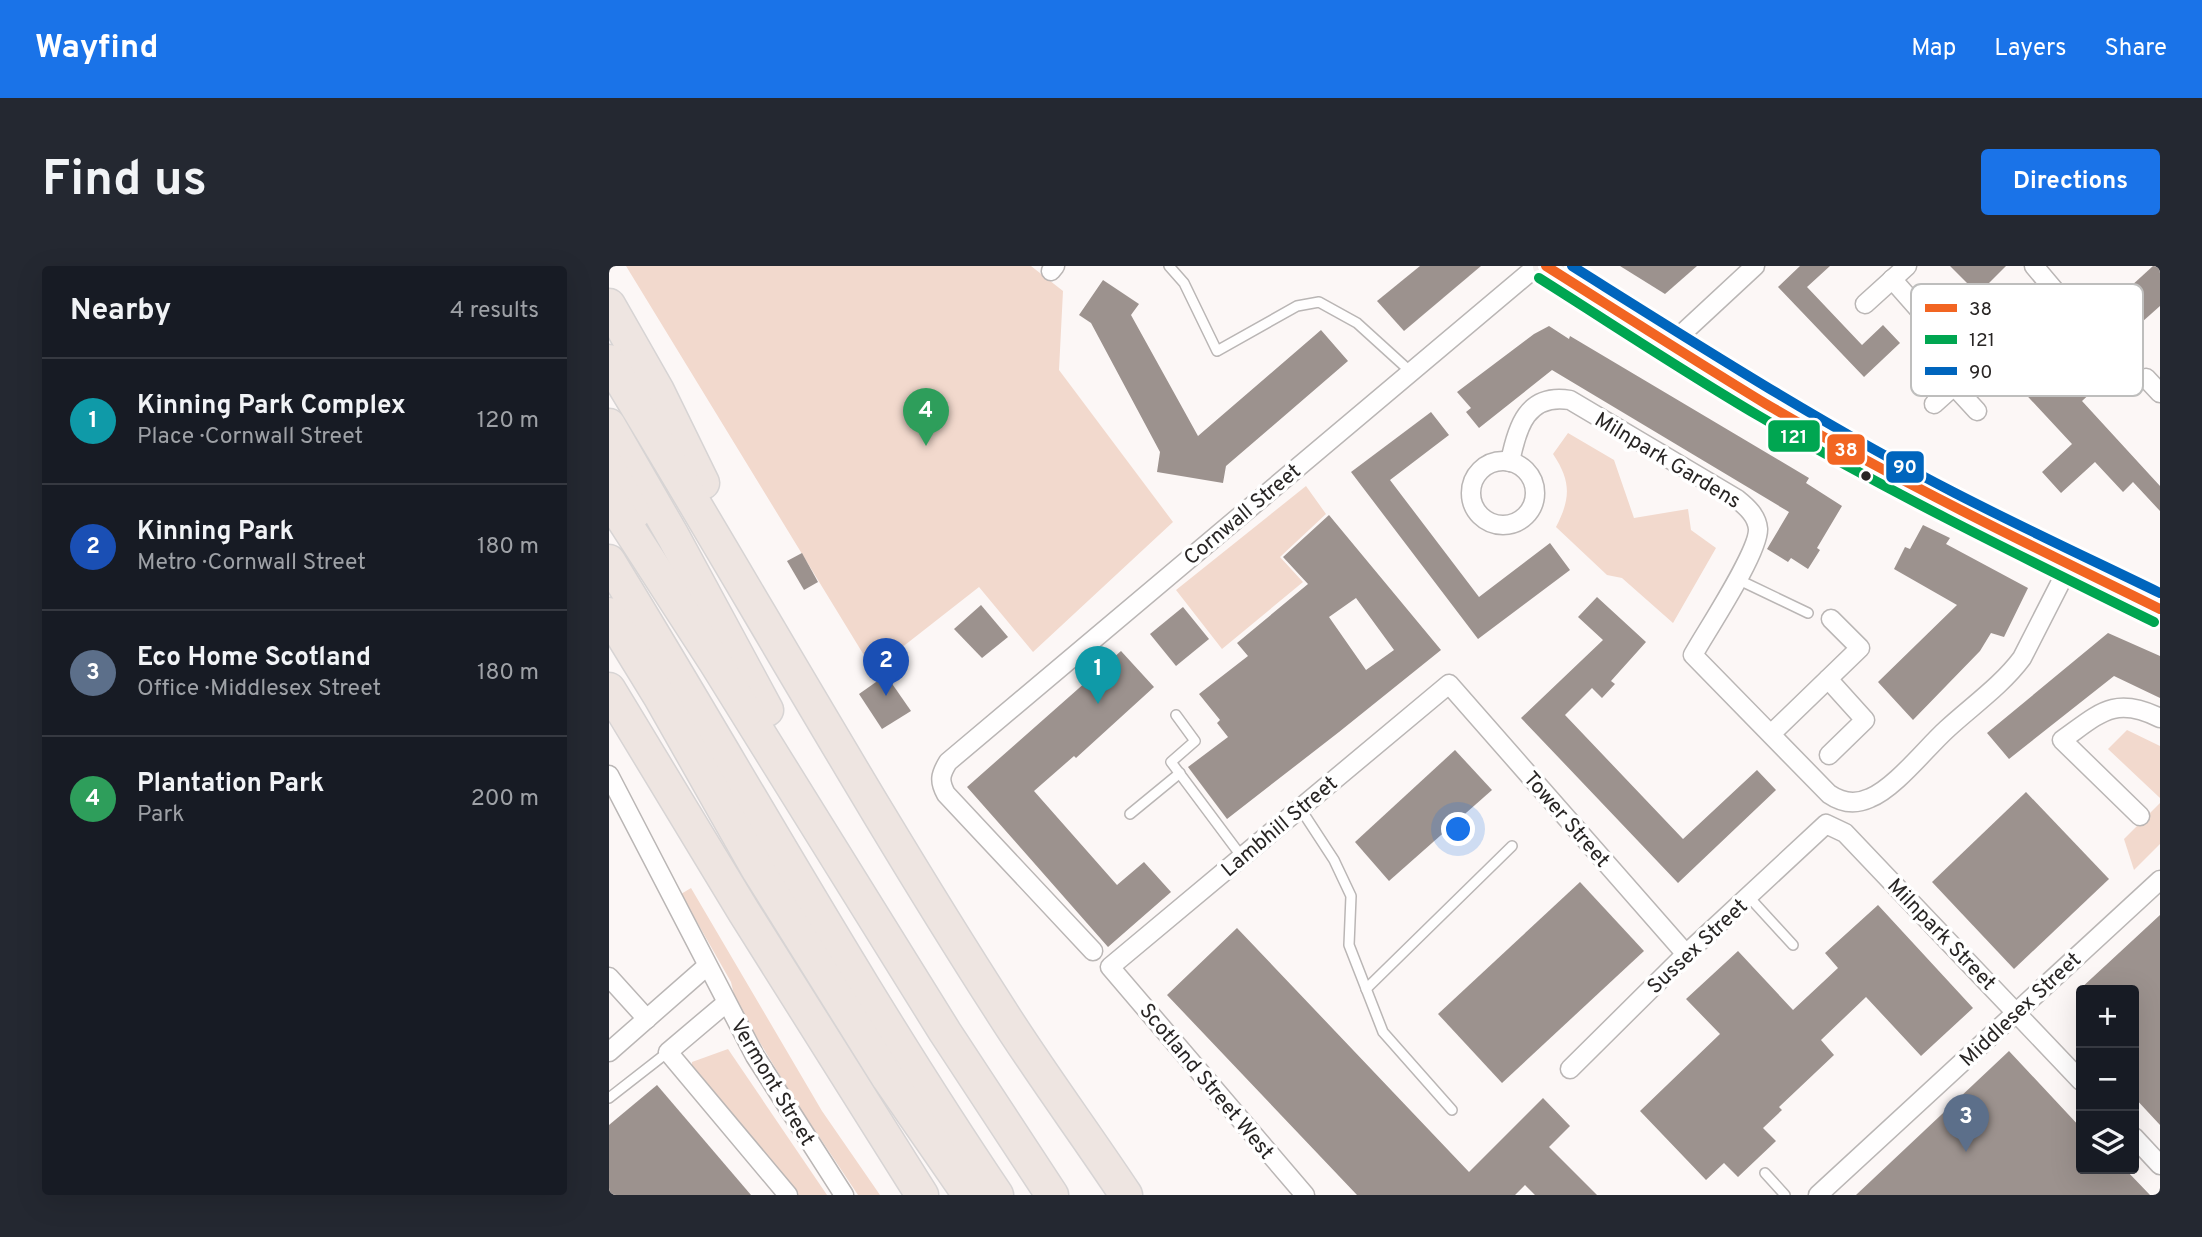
<!DOCTYPE html>
<html lang="en">
<head>
<meta charset="utf-8">
<style>
	body { margin:0; font-family:Overpass,sans-serif; background:#242831; color:#f1f3f6 }
	.controls { position:absolute; right:21px; bottom:21px; display:grid; overflow:hidden; border-radius:7px; box-shadow:0 7px 28px #0002 }
	.controls button { width:63px; height:63px; display:grid; place-items:center; padding:0; border:0; border-bottom:2px solid #363941; background:#171b24; color:#f1f3f6; font:35px sans-serif }
	.you { position:absolute; left:850px; top:564px; width:24px; height:24px; margin:-18px; border:5px solid #fff; border-radius:50%; background:#1a73e8; box-shadow:0 0 0 10px #1a73e833 }
	.badge { display:grid; place-items:center; width:46px; height:46px; border-radius:50%; background:#1a73e8; color:#fff; font-size:23px; font-weight:700 }
	.pin { position:absolute; translate:-50% -58px; filter:drop-shadow(0 2px 4px #0008) }
	.pin::after { content:''; position:absolute; top:37px; width:24px; height:21px; background:inherit; clip-path:polygon(0 0,100% 0,50% 100%) }
	.list { margin:0; padding:0; list-style:none }
	h2 { display:flex; justify-content:space-between; align-items:center; height:91px; margin:0; padding:0 28px; font-size:30px }
	h2 small { font-size:23px; font-weight:400; color:#9ea1a6 }
	.list li { display:grid; grid-template-columns:46px 1fr auto; gap:21px; align-items:center; box-sizing:border-box; height:126px; padding:0 28px; border-top:2px solid #363941 }
	.list b { display:block; font-size:26px; white-space:nowrap }
	.list p { margin:0; font-size:23px; white-space:nowrap; color:#9ea1a6 }
	.list em { font-size:23px; font-style:normal; color:#9ea1a6 }
	.icon { flex:none; width:38px; height:38px; fill:none; stroke:currentColor; stroke-width:2; stroke-linecap:round; stroke-linejoin:round }
	.map { position:relative; flex:none; width:1551px; height:929px; overflow:hidden; border-radius:7px }
	header { display:flex; align-items:center; gap:42px; box-sizing:border-box; height:98px; padding:0 35px; background:#1a73e8; color:#fff }
	header strong { font-size:33px }
	nav { display:flex; gap:38px; margin-inline-start:auto; font-size:24px }
	.intro { display:flex; align-items:center; justify-content:space-between; box-sizing:border-box; height:168px; padding:0 42px }
	h1 { margin:0; font-size:49px }
	.button { padding:18px 32px; border-radius:7px; background:#1a73e8; color:#fff; font-size:24px; font-weight:700 }
	main { display:flex; gap:42px; padding:0 42px }
	aside { flex:1; background:#171b24; border-radius:7px; box-shadow:0 7px 28px #0002 }
	.map>svg:first-child { display:block }
	.green { fill:#f2d9cd }
	.building { fill:#9c928e; fill-rule:evenodd }
	.lines { fill:none; stroke-linecap:round; stroke-linejoin:round }
	.lane-casing { stroke:#bab6b5; stroke-width:12 }
	.street-casing { stroke:#bab6b5; stroke-width:21 }
	.primary-casing { stroke:#d7d4d4; stroke-width:30 }
	.highway-casing { stroke:#d7d4d4; stroke-width:35 }
	.lane { stroke:#fffefe; stroke-width:9 }
	.street { stroke:#fffefe; stroke-width:18 }
	.primary { stroke:#f5eeec; stroke-width:26 }
	.highway { stroke:#eee5e1; stroke-width:32 }
	.bus-1-casing { stroke:#fff; stroke-width:16 }
	.bus-2-casing { stroke:#fff; stroke-width:16 }
	.bus-3-casing { stroke:#fff; stroke-width:16 }
	.bus-1 { stroke:#f26522; stroke-width:10 }
	.bus-2 { stroke:#00a651; stroke-width:10 }
	.bus-3 { stroke:#0065bd; stroke-width:10 }
	.bus-dot { fill:#282524; stroke:#fff; stroke-width:2.5 }
	.labels { text-anchor:middle; stroke-width:7; stroke-linejoin:round; paint-order:stroke }
	.street-label { font-size:21px; fill:#282524; stroke:#fff }
	.key { fill:#fff; stroke:#bebebd; stroke-width:2 }
	.key-label { font-size:19px; fill:#282524 }
	.line-badge { stroke:#fff; stroke-width:2.5 }
	.badge-label { font-size:19px; text-anchor:middle; font-weight:bold; fill:#fff }
</style>
</head>
<body>
<header>
<strong>Wayfind</strong>
<nav><a>Map</a><a>Layers</a><a>Share</a></nav>
</header>
<div class="intro"><h1>Find us</h1><a class="button">Directions</a></div>
<main>
<aside>
<h2>Nearby<small>4 results</small></h2>
<ul class="list">
<li><span class="badge" style="background:#0f9aa8">1</span><div><b>Kinning Park Complex</b><p>Place · Cornwall Street</p></div><em>120 m</em></li>
<li><span class="badge" style="background:#1a4fb4">2</span><div><b>Kinning Park</b><p>Metro · Cornwall Street</p></div><em>180 m</em></li>
<li><span class="badge" style="background:#5c6f8a">3</span><div><b>Eco Home Scotland</b><p>Office · Middlesex Street</p></div><em>180 m</em></li>
<li><span class="badge" style="background:#2e9e5b">4</span><div><b>Plantation Park</b><p>Park</p></div><em>200 m</em></li>
</ul>
</aside>
<div class="map">
<svg width="1551" height="929" viewBox="0 0 1551 929">
	<rect width="100%" height="100%" fill="#fcf7f6"/>
	<g class="green">
		<polygon points="17,0 422,0 454,25 450,104 564,256 424,386 370,321 264,404"/>
		<path d="M 959,167 L 1005,194 L 1025,252 L 1079,243 L 1082,264 L 1107,282 L 1064,357 L 1013,312 L 998,309 L 947,261 C 962,232 962,215 944,188 Z"/>
		<polygon points="697,220 717,248 671,291 694,316 613,383 567,324"/>
		<polygon points="1518,464 1551,480 1551,532 1499,483"/>
		<polygon points="1551,537 1551,578 1525,604 1515,573"/>
		<polygon points="82,622 213,845 271,929 249,929 187,836 127,737 122,716 72,628"/>
		<polygon points="119,783 218,929 183,929 83,808 83,796"/>
	</g>
	<g class="building">
		<polygon points="811,0 872,0 795,65 768,35"/>
		<polygon points="1011,0 1088,0 1056,28"/>
		<polygon points="1191,0 1221,0 1198,21 1253,79 1274,59 1291,77 1255,111 1169,21"/>
		<polygon points="1341,0 1397,0 1369,28"/>
		<polygon points="1544,0 1551,0 1551,40 1533,56 1510,31"/>
		<polygon points="494,14 530,38 522,49 589,170 712,64 739,95 617,200 614,217 548,206 551,186 482,57 470,49"/>
		<polygon points="1467,35 1520,92 1473,135 1551,220 1551,245 1524,216 1514,226 1486,196 1452,227 1433,206 1463,178 1394,104"/>
		<polygon points="940,60 960,73 961,70 1200,212 1197,217 1233,240 1208,282 1211,284 1199,303 1182,292 1179,296 1158,283 1180,246 943,104 870,162 857,146 862,142 848,126 925,68"/>
		<polygon points="822,146 840,169 781,214 870,331 941,277 961,304 869,373 742,206"/>
		<path d="M 720,249 L 832,384 L 730,466 L 618,553 L 579,501 L 619,471 L 608,457 L 611,454 L 590,428 L 639,390 L 628,377 L 699,318 L 674,291 ZM 747,332 L 785,384 L 757,404 L 720,351 Z"/>
		<polygon points="1314,259 1341,272 1337,278 1419,322 1395,371 1382,367 1371,385 1304,454 1269,416 1348,339 1285,303 1296,281 1301,283"/>
		<polygon points="193,287 209,316 195,324 178,295"/>
		<polygon points="988,331 1037,376 1002,415 1006,418 993,432 983,422 956,449 1074,573 1148,504 1167,524 1069,617 912,452 994,374 969,351"/>
		<polygon points="372,339 399,371 373,392 345,363"/>
		<polygon points="574,341 600,373 567,400 541,368"/>
		<polygon points="1499,367 1551,390 1551,432 1505,410 1400,493 1378,467"/>
		<polygon points="512,385 545,421 467,492 465,490 425,525 508,619 535,596 562,626 499,681 358,521"/>
		<polygon points="277,409 302,445 273,463 250,428"/>
		<polygon points="846,484 883,524 780,615 746,576"/>
		<polygon points="1417,526 1500,613 1405,703 1323,616"/>
		<polygon points="971,616 1035,685 893,817 829,748"/>
		<polygon points="1269,639 1364,742 1312,790 1257,731 1212,774 1225,789 1170,841 1173,844 1154,862 1167,875 1129,911 1115,897 1097,914 1031,845 1111,768 1077,733 1129,685 1184,744 1229,702 1216,687"/>
		<polygon points="1551,649 1551,859 1525,831 1525,724 1470,724"/>
		<polygon points="628,662 860,906 934,832 961,860 940,881 988,929 926,929 916,919 906,929 748,929 558,729"/>
		<polygon points="1400,785 1472,862 1472,903 1516,903 1541,929 1247,929"/>
		<polygon points="48,819 142,929 0,929 0,859"/>
	</g>
	<g class="lines">
		<defs>
			<g id="lane">
				<polyline points="560,0 575,17 608,85 688,40 710,36 748,57 802,106"/>
				<polyline points="1128,313 1199,347"/>
				<polyline points="567,449 586,475 562,496 633,591"/>
				<polyline points="691,542 725,594 742,630 740,679 774,766 843,844"/>
				<polyline points="521,548 571,507"/>
				<polyline points="1140,631 1184,679"/>
				<polyline points="757,723 903,580"/>
				<polyline points="0,832 59,786"/>
				<polyline points="1156,907 1176,929"/>
			</g>
			<g id="street">
				<polyline points="442,5 446,0"/>
				<polyline points="1283,13 1313,47"/>
				<polyline points="1256,38 1298,0"/>
				<polyline points="1063,77 1146,0"/>
				<polyline points="1537,112 1551,127"/>
				<polyline points="1325,138 1345,120"/>
				<polyline points="1368,145 1345,120 1447,26 1425,0"/>
				<circle cx="894" cy="227" r="32"/>
				<path d="M 901,196 C 908,161 918,127 961,134 L 1128,233 C 1138,241 1148,250 1149,263 C 1150,286 1098,364 1084,389 L 1220,528 C 1233,537 1246,539 1261,532 C 1286,522 1317,482 1338,463 C 1363,440 1393,419 1413,392 L 1461,298"/>
				<polyline points="1219,413 1256,454 1220,489"/>
				<polyline points="1162,468 1251,382 1222,353"/>
				<polyline points="0,509 146,790 235,929"/>
				<path d="M 1531,550 L 1453,474 C 1490,448 1505,429 1551,452"/>
				<path d="M 484,685 L 337,528 C 330,515 331,509 339,496 L 928,0"/>
				<polyline points="0,711 38,753"/>
				<polyline points="117,737 59,786 179,929"/>
				<polyline points="0,786 98,700"/>
				<polyline points="961,803 1077,688 1217,558 1236,567 1472,815"/>
				<polyline points="1525,871 1551,899"/>
				<polyline points="696,929 501,701 840,418 1077,688"/>
				<polyline points="1209,929 1551,614"/>
			</g>
			<polyline id="primary" points="937,0 1156,137 1212,169 1339,239 1551,343"/>
			<g id="highway">
				<polyline points="0,39 49,125 94,217"/>
				<path d="M 0,95 C 132,311 255,532 392,745 C 432,808 476,867 517,929"/>
				<polyline points="0,159 64,270 158,444"/>
				<polyline points="0,202 25,247"/>
				<polyline points="0,232 106,396 336,766 443,929"/>
				<path d="M 0,295 C 129,506 249,723 388,929"/>
				<polyline points="0,348 51,431 149,604 279,812 360,929"/>
				<polyline points="0,423 135,646 313,929"/>
			</g>
		</defs>
		<use href="#lane" class="lane-casing"/>
		<use href="#street" class="street-casing"/>
		<use href="#primary" class="primary-casing"/>
		<use href="#highway" class="highway-casing"/>
		<use href="#lane" class="lane"/>
		<use href="#street" class="street"/>
		<use href="#primary" class="primary"/>
		<use href="#highway" class="highway"/>
		<defs>
			<path id="bus-1" d="M 937,0 C 1010,46 1083,93 1157,138 C 1285,213 1418,278 1551,343"/>
			<path id="bus-2" d="M 930,12 C 1003,58 1075,106 1150,150 C 1278,225 1411,290 1545,356"/>
			<path id="bus-3" d="M 963,0 C 1089,79 1214,159 1346,227 C 1414,262 1483,294 1551,327"/>
		</defs>
		<use href="#bus-1" class="bus-1-casing"/>
		<use href="#bus-2" class="bus-2-casing"/>
		<use href="#bus-3" class="bus-3-casing"/>
		<use href="#bus-1" class="bus-1"/>
		<use href="#bus-2" class="bus-2"/>
		<use href="#bus-3" class="bus-3"/>
	</g>
	<circle class="bus-dot" cx="1257" cy="210" r="6"/>
	<g class="labels">
		<g class="street-label">
			<text transform="translate(1059 194) rotate(31)" y="7">Milnpark Gardens</text>
			<text transform="translate(633 248) rotate(-40)" y="7">Cornwall Street</text>
			<text transform="translate(958 553) rotate(49)" y="7">Tower Street</text>
			<text transform="translate(670 560) rotate(-40)" y="7">Lambhill Street</text>
			<text transform="translate(1333 668) rotate(46)" y="7">Milnpark Street</text>
			<text transform="translate(1088 680) rotate(-43)" y="7">Sussex Street</text>
			<text transform="translate(1411 743) rotate(-43)" y="7">Middlesex Street</text>
			<text transform="translate(598 815) rotate(50)" y="7">Scotland Street West</text>
			<text transform="translate(164 816) rotate(59)" y="7">Vermont Street</text>
		</g>
	</g>
	<rect x="1302" y="18" width="232" height="112" rx="10" class="key"/>
	<rect x="1316" y="38" width="32" height="8" fill="#f26522"/>
	<rect x="1316" y="69" width="32" height="9" fill="#00a651"/>
	<rect x="1316" y="101" width="32" height="8" fill="#0065bd"/>
	<g class="key-label">
		<text x="1360" y="49">38</text>
		<text x="1360" y="80">121</text>
		<text x="1360" y="112">90</text>
	</g>
	<g class="line-badge">
		<rect x="1158" y="153" width="54" height="34" rx="7" fill="#00a651"/>
		<rect x="1217" y="167" width="40" height="33" rx="7" fill="#f26522"/>
		<rect x="1276" y="184" width="40" height="34" rx="7" fill="#0065bd"/>
	</g>
	<g class="badge-label">
		<text x="1185" y="177">121</text>
		<text x="1237" y="190">38</text>
		<text x="1296" y="207">90</text>
	</g>
</svg>
<div class="controls">
<button>+</button>
<button>−</button>
<button><svg class="icon" aria-label="layers" viewBox="0 0 24 24"><path d="M12 4l9 5-9 5-9-5zM3 14l9 5 9-5"/></svg></button>
</div>
<div class="you"></div>
<div class="pin badge" style="left:489px;top:438px;background:#0f9aa8">1</div>
<div class="pin badge" style="left:277px;top:430px;background:#1a4fb4">2</div>
<div class="pin badge" style="left:1357px;top:886px;background:#5c6f8a">3</div>
<div class="pin badge" style="left:317px;top:180px;background:#2e9e5b">4</div>
</div>
</main>
</body>
</html>
